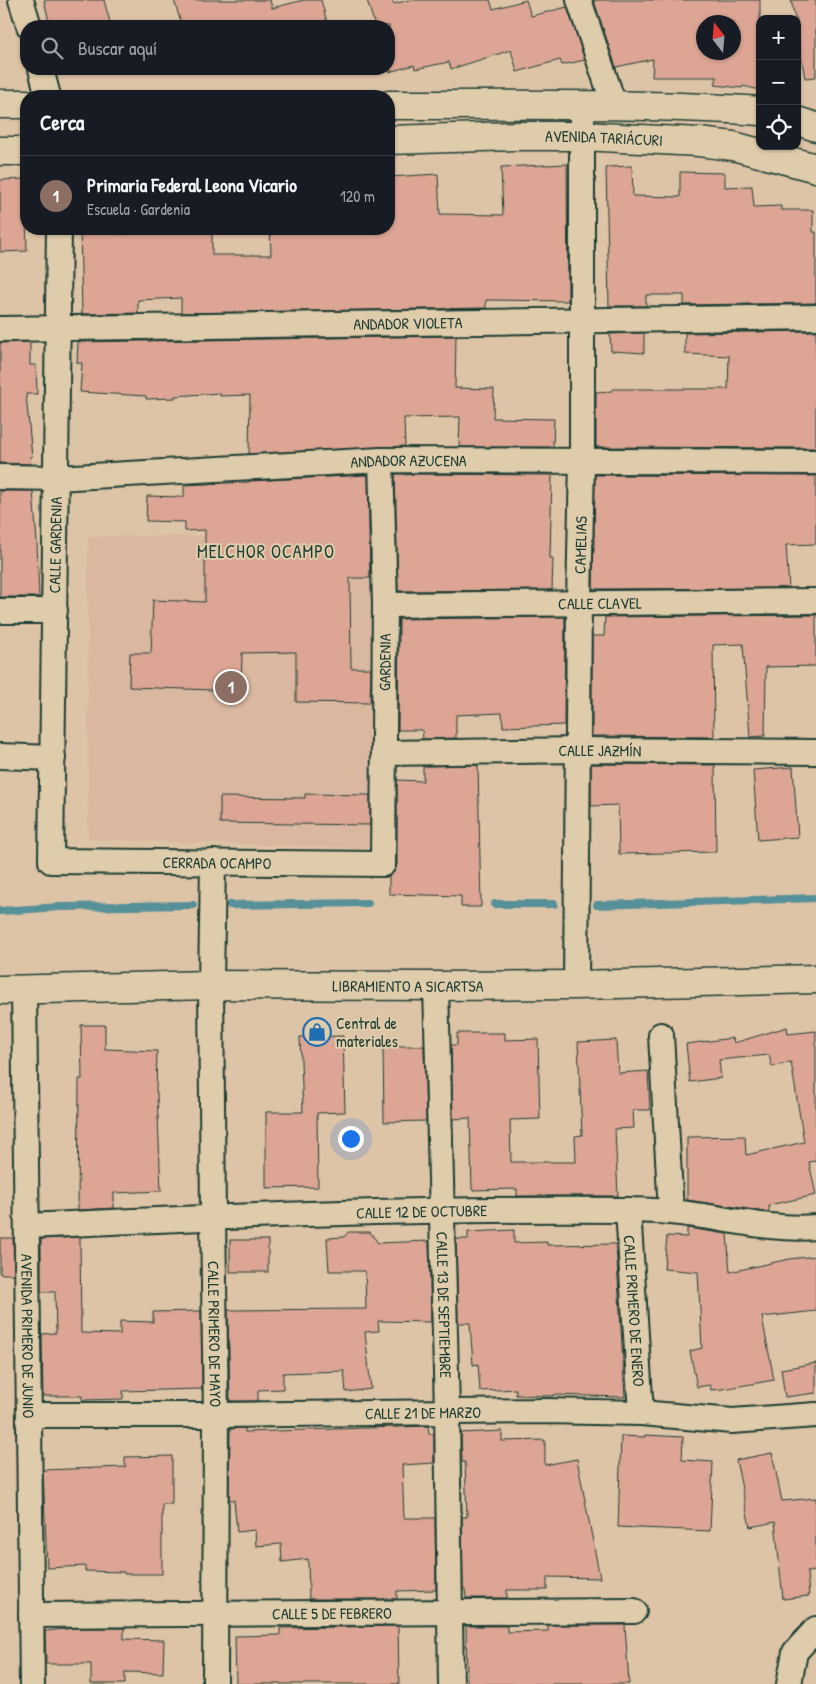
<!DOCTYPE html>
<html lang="es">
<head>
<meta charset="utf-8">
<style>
	body { margin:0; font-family:"Patrick Hand",sans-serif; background:#242831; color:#f1f3f6 }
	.controls { position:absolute; right:15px; top:15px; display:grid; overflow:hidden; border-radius:10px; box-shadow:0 1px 4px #0004 }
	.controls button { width:45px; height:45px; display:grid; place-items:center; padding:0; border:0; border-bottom:1px solid #363941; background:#171b24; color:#f1f3f6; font:25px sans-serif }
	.compass { position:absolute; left:696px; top:15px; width:45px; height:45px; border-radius:50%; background:#171b24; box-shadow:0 1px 4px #0004; rotate:344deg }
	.you { position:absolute; left:350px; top:1138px; width:18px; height:18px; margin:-12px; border:4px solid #fff; border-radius:50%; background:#1a73e8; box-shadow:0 0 0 8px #1a73e833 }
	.badge { display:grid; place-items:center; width:32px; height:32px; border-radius:50%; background:#1f6fb2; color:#fff; font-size:16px; font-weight:700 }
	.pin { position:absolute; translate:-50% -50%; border:2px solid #fff; box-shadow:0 1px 5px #0006 }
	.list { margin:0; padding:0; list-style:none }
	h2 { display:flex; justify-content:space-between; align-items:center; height:65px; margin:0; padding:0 20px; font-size:21px }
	h2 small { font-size:16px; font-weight:400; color:#9ea1a6 }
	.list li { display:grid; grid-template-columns:32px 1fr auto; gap:15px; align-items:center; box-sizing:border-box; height:80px; padding:0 20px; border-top:1px solid #363941 }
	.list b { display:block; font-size:19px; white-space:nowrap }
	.list p { margin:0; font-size:16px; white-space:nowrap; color:#9ea1a6 }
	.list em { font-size:16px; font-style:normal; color:#9ea1a6 }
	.icon { flex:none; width:28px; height:28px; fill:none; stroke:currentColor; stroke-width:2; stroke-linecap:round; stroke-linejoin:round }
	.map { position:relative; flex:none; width:816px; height:1684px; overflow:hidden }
	.search { position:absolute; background:#171b24; box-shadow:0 1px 4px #0004; left:20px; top:20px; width:375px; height:55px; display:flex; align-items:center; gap:12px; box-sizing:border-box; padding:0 18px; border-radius:20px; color:#9ea1a6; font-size:19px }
	.panel { position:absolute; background:#171b24; box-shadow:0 1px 4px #0004; left:20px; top:90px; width:375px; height:145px; border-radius:20px }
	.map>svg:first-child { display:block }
	.built { fill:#dab89f }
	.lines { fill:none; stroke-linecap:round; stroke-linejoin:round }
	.stream { stroke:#579098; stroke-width:8 }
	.building { fill:#dda594; stroke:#1f3d34; fill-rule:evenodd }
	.minor-casing { stroke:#1f3d34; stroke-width:28 }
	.tertiary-casing { stroke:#1f3d34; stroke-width:31 }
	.secondary-casing { stroke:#1f3d34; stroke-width:31 }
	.minor { stroke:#deccaa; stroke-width:24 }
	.tertiary { stroke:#deccaa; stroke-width:28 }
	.secondary { stroke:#deccaa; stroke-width:28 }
	.labels { text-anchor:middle; stroke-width:4; stroke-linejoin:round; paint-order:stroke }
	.street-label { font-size:16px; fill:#1f3d34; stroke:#deccaa }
	.poi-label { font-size:16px; fill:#1f3d34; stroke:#deccaa; text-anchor:start }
	.neighbourhood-label { font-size:18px; letter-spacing:1px; fill:#1f3d34; stroke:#deccaa }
</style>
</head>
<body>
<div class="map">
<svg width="816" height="1684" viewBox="0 0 816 1684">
	<rect width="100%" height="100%" fill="#dec4a6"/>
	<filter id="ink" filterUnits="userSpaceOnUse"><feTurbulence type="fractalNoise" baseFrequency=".02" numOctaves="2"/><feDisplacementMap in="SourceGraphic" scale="10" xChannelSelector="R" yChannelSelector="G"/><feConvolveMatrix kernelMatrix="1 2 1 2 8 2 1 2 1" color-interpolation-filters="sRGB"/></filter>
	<g filter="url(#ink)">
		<polygon class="built" points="373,535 375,849 88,839 88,536"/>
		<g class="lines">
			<g class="stream">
				<polyline points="495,904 554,904"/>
				<polyline points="230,905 368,903"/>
				<polyline points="597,905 816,898"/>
				<polyline points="0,911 61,907 193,905"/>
			</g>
		</g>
		<g class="building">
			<polygon points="44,0 104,0 111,26 82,26 81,22 62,26 50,26"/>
			<polygon points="174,0 270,0 272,8 304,0 321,0 328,26 182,26"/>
			<polygon points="367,0 392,0 393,4 410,0 490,0 493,9 526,0 531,16 567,7 585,60 562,65 560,60 517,72 511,50 451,69 449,62 415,69 414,65 389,72 389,26 375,26"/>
			<path d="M 597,0 L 760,0 L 760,90 L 743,86 L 742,88 L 715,85 L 717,77 L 652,77 L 653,59 L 616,67 L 594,1 ZM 704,22 L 734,22 L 734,52 L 704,52 Z"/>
			<polygon points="791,0 816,0 816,77 805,78 797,33 797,19 795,19"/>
			<polygon points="567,164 568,301 486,300 486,308 181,313 181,298 138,300 138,313 82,314 80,229 118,229 118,234 180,231 180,229 212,229 212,255 271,255 270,229 389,229 389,177 438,174 440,214 503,215 501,167"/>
			<polygon points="632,166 633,196 680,197 680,172 725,173 725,187 752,186 754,207 781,206 781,210 813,210 813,232 816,232 816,303 684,305 684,295 646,295 646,306 609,306 606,167"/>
			<polygon points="25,179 27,251 0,252 0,180"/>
			<polygon points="816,331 816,447 814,448 596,447 596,392 612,391 612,389 728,389 729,356 685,354 685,333"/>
			<polygon points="644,333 644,353 611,351 610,334"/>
			<polygon points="456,336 455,388 494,389 493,418 554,419 553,447 459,447 460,417 404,418 405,446 249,454 250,395 220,396 220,393 175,396 175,398 146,399 146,396 80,392 82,363 77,363 78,342"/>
			<polygon points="30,342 30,365 36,365 37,394 26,394 32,457 30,457 31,464 0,463 0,343"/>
			<polygon points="395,474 405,474 405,475 416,474 552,475 550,558 553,558 552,590 398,591"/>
			<polygon points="368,475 370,578 350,578 351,668 371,668 370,703 296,702 296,652 242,653 241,691 129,687 130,653 151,653 153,600 205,602 205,530 185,531 185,522 146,521 147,496 184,497 184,485 249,482 249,481"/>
			<polygon points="595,475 816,476 816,544 786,545 789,588 593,589"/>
			<polygon points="0,491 33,491 37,542 39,597 0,597"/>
			<polygon points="816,615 816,666 766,667 765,736 750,737 743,644 713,645 714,737 592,736 592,636 604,636 605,617"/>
			<polygon points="565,617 564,725 503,727 502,713 456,715 456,738 423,739 422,730 398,730 399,619"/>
			<polygon points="591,764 715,765 716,852 619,854 618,805 591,806"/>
			<polygon points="478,765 481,907 461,907 461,896 389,894 389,876 395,871 397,864 397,780 423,781 423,766"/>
			<polygon points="793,767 798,837 758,840 753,770"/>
			<polygon points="305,794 370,795 370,825 220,823 220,797 305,798"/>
			<polygon points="81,1025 105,1025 105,1049 157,1051 156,1092 157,1092 161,1191 114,1193 114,1208 78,1210 79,1079 82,1079"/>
			<polygon points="787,1027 788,1034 816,1031 816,1161 809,1162 816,1195 769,1205 769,1212 687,1200 687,1137 745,1136 746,1155 804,1142 791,1062 772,1067 769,1055 719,1060 721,1078 690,1082 686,1044 733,1038 734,1043"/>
			<polygon points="457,1033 505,1033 505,1040 538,1039 540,1119 510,1120 511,1162 576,1162 575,1136 582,1135 578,1042 616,1040 618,1073 648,1071 650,1110 633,1110 634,1128 615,1129 618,1196 517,1196 517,1189 472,1190 470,1118 453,1119 451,1045 457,1045"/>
			<polygon points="343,1036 345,1112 317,1113 318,1187 266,1188 266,1112 303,1112 300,1037"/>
			<polygon points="383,1046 424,1046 426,1121 384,1122"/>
			<polygon points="687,1228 727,1234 730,1272 789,1259 816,1256 816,1311 762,1317 774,1380 723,1389 711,1390 710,1385 697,1387 690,1351 702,1348 698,1272 664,1269 667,1236 687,1237"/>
			<polygon points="514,1230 514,1243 547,1242 547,1245 616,1244 625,1397 553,1395 553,1396 516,1395 516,1389 480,1391 478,1364 473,1365 470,1323 458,1323 456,1239 468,1239 468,1232"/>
			<polygon points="348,1232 370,1232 378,1243 429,1241 431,1322 378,1321 379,1331 365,1332 371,1389 346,1392 344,1371 283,1373 283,1389 258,1390 258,1401 230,1401 228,1310 366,1309 365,1271 329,1271 327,1238 344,1237"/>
			<polygon points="80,1237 81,1333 120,1334 120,1321 153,1322 153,1312 201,1311 202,1389 123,1391 123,1399 82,1400 82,1396 43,1396 42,1334 56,1333 55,1292 41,1292 41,1239"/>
			<polygon points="0,1238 13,1238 14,1274 0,1274"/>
			<rect x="230" y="1240" width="38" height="32"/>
			<polygon points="816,1363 816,1393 785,1397 781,1369"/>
			<polygon points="428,1426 429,1434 434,1434 434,1463 402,1465 404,1518 435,1518 436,1590 397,1591 397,1599 309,1599 308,1559 282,1562 281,1544 256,1546 255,1530 237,1532 234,1500 229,1500 230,1429 245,1428 245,1432"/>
			<polygon points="502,1431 502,1441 545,1440 545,1465 577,1459 600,1578 547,1577 547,1590 507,1590 507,1598 466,1598 465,1589 463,1589 462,1517 467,1517 465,1462 462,1462 461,1433"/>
			<polygon points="645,1435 683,1437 682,1460 713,1462 710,1531 618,1527 621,1436 645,1437"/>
			<polygon points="772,1453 782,1501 816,1498 816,1571 807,1572 809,1596 783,1599 775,1522 750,1527 736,1460"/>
			<polygon points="172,1456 172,1504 162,1504 162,1574 124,1574 124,1572 85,1571 85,1566 47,1568 43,1470 125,1467 125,1457"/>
			<polygon points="548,1625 625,1625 629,1684 467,1684 466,1626 507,1626 507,1632 548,1631"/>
			<polygon points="398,1626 399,1684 236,1684 235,1636 280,1635 280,1628"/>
			<polygon points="75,1628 124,1628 124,1639 164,1640 163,1673 125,1672 125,1684 91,1684 91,1664 46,1664 45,1631"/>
		</g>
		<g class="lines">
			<defs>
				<g id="minor">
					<polyline points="21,0 29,26"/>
					<polyline points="579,0 614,105"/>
					<polyline points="41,69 48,96"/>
					<path id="s1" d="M 59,229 L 51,861 L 383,864 L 385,605 L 381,460"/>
					<path id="s2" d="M 0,329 L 816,317"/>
					<path id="s3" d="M 0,477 L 56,478 L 381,460 L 816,462"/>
					<path id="s4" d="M 385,605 L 816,601"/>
					<polyline points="0,611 55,611"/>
					<path id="s5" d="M 385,753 L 578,750 L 816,752"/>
					<polyline points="0,756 53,758"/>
					<path id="s6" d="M 213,862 L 211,985 L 213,1217 L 216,1415 L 215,1684"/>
					<path id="s7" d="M 576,985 L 579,602 L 582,461 L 582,106"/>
					<path id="s8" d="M 436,986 L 447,1411 L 451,1684"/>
					<path id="s9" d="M 24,990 L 32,1684"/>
					<polyline points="661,1035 671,1212"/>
					<path id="s10" d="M 628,1210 L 641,1413"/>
					<path id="s11" d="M 27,1226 C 226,1216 426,1208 627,1210 C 641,1210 656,1211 670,1212 C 719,1216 767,1231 816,1227"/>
					<path id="s12" d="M 29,1415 L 216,1415 L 545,1411 L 641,1413 L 732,1421 L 816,1415"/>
					<path id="s13" d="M 31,1615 L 634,1611"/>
					<polyline points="789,1684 795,1652 816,1629"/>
				</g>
				<g id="tertiary">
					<polyline points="0,104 26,104"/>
					<path d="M 389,105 C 512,105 636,103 760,111"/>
					<polyline points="797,121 816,127"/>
					<path id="s14" d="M 389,140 L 514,136 L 582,136 L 699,142 L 733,146 L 816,168"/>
					<polyline points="0,151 26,151"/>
				</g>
				<g id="secondary">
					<path id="s15" d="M 0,990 L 211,985 L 436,986 L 576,985 L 816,979"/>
				</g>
			</defs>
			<use href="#minor" class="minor-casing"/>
			<use href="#tertiary" class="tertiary-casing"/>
			<use href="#secondary" class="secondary-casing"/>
			<use href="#minor" class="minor"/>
			<use href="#tertiary" class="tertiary"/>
			<use href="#secondary" class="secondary"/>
		</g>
	</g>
	<defs>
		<symbol id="shop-ring" viewBox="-11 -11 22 22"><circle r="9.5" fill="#deccaa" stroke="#1f6fb2" stroke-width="1.5"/><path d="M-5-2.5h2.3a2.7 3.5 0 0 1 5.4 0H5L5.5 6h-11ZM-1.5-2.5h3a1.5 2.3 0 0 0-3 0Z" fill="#1f6fb2"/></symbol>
	</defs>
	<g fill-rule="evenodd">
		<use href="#shop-ring" x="301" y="1016" width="32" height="32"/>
	</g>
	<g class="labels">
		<g class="street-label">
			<text dy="6" stroke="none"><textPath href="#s14" startOffset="215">AVENIDA TARIÁCURI</textPath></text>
			<text dy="6" stroke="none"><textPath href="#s2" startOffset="408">ANDADOR VIOLETA</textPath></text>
			<text dy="6" stroke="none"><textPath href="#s3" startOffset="409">ANDADOR AZUCENA</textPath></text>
			<text transform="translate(55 545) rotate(-89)" y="6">CALLE GARDENIA</text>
			<text dy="6" stroke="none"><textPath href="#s7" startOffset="440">CAMELIAS</textPath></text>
			<text dy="6" stroke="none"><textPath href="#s4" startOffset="215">CALLE CLAVEL</textPath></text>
			<text dy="6" stroke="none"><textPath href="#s1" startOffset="1166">GARDENIA</textPath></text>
			<text dy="6" stroke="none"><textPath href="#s5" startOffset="215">CALLE JAZMÍN</textPath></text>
			<text dy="6" stroke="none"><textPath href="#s1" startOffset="798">CERRADA OCAMPO</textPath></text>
			<text dy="6" stroke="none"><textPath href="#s15" startOffset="408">LIBRAMIENTO A SICARTSA</textPath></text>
			<text dy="6" stroke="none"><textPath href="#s11" startOffset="395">CALLE 12 DE OCTUBRE</textPath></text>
			<text dy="6" stroke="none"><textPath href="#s8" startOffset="319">CALLE 13 DE SEPTIEMBRE</textPath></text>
			<text dy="6" stroke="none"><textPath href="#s10" startOffset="101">CALLE PRIMERO DE ENERO</textPath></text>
			<text dy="6" stroke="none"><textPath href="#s6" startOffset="472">CALLE PRIMERO DE MAYO</textPath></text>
			<text dy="6" stroke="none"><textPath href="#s9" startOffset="346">AVENIDA PRIMERO DE JUNIO</textPath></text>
			<text dy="6" stroke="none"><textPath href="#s12" startOffset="394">CALLE 21 DE MARZO</textPath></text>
			<text dy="6" stroke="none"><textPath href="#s13" startOffset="301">CALLE 5 DE FEBRERO</textPath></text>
		</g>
		<g class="poi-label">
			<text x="336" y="1029">Central de<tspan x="336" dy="18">materiales</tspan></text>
		</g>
		<g class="neighbourhood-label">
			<text x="266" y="558">MELCHOR OCAMPO</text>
		</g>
	</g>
</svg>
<div class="controls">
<button>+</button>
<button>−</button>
<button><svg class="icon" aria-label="locate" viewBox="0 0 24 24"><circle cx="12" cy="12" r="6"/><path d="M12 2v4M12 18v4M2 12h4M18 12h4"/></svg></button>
</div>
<svg class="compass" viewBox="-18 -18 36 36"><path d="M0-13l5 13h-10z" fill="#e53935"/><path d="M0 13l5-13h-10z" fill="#9ea1a6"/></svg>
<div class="you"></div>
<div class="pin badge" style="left:231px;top:687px;background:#8d6e63">1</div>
<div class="search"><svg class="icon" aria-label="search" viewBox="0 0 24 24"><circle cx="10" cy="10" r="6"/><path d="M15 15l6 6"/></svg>Buscar aquí</div>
<section class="panel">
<h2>Cerca<small></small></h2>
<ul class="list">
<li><span class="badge" style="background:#8d6e63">1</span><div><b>Primaria Federal Leona Vicario</b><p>Escuela · Gardenia</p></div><em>120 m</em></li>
</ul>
</section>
</div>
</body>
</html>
